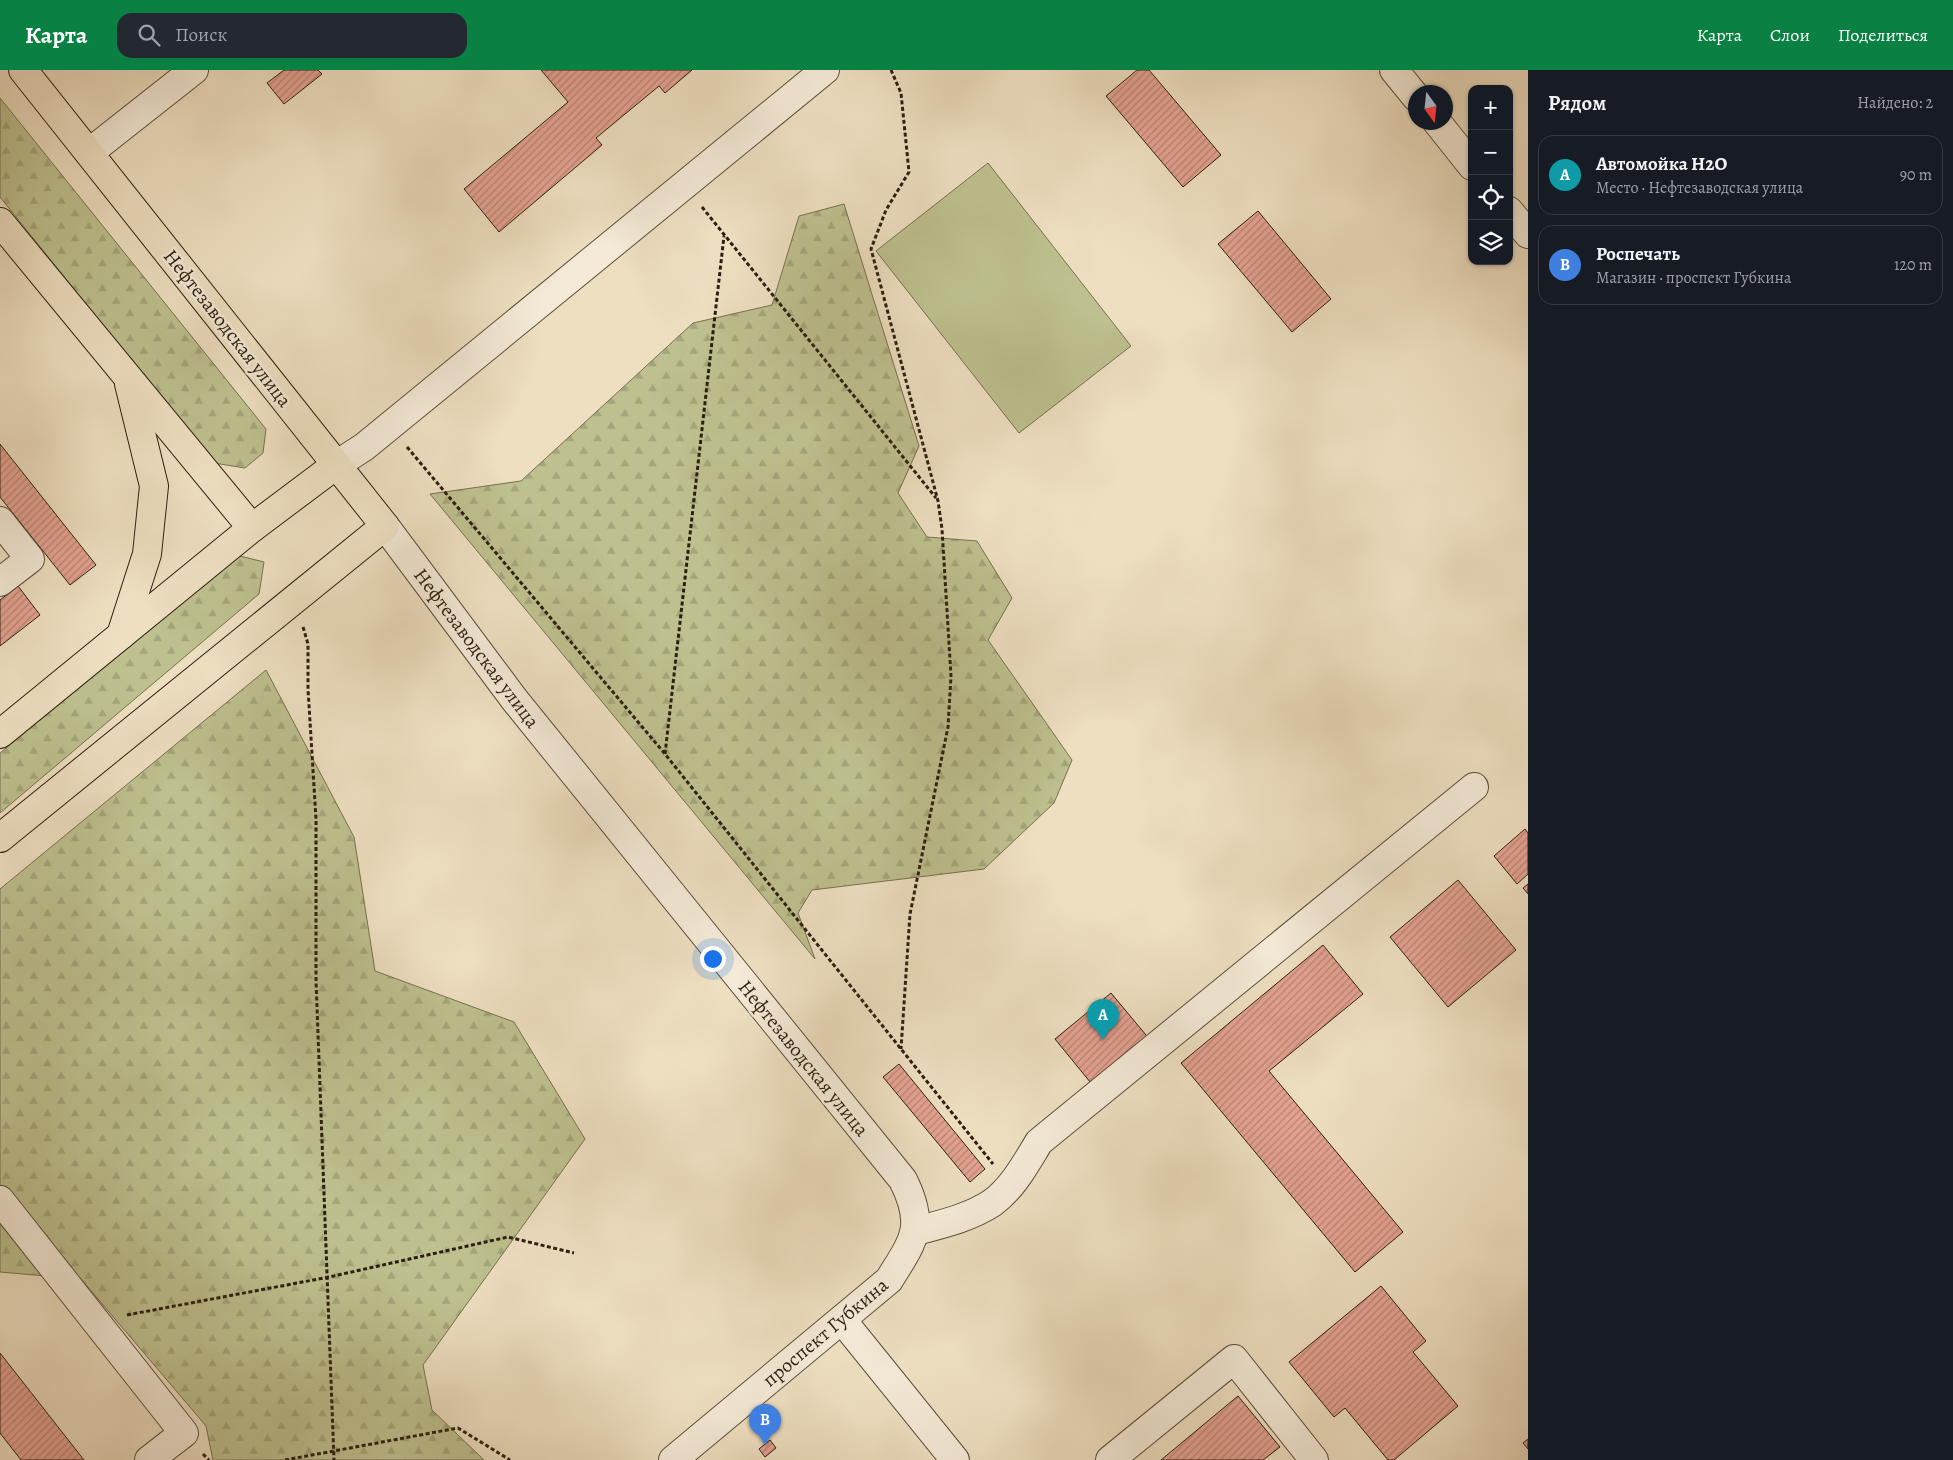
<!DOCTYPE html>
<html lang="ru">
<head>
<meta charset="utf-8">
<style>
	body { margin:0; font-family:Alegreya,serif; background:#242831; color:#f1f3f6 }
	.controls { position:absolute; right:15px; top:15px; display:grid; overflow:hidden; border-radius:10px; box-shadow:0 1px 4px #0004 }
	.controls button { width:45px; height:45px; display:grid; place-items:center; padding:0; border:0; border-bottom:1px solid #363941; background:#171b24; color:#f1f3f6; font:25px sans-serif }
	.compass { position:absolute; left:1408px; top:15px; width:45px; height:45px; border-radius:50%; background:#171b24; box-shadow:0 1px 4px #0004; rotate:165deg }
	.you { position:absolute; left:712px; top:888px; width:18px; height:18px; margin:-12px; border:4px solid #fff; border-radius:50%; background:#1a73e8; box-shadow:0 0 0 8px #1a73e833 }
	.badge { display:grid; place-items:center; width:32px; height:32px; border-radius:50%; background:#0b8043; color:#fff; font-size:16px; font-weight:700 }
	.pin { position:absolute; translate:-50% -41px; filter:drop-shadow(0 1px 2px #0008) }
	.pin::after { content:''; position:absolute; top:26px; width:18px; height:15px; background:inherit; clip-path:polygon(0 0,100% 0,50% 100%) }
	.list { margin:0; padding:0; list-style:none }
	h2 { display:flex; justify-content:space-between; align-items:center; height:65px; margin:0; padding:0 20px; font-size:21px }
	h2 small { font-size:16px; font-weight:400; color:#9ea1a6 }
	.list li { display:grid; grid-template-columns:32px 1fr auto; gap:15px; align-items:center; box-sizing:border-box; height:80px; margin:0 10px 10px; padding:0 10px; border:1px solid #363941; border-radius:15px }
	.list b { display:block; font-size:19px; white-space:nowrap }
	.list p { margin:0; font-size:16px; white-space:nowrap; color:#9ea1a6 }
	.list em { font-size:16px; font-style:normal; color:#9ea1a6 }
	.icon { flex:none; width:28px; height:28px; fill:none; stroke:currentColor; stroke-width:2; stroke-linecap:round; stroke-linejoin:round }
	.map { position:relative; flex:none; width:1528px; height:1390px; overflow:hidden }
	header { display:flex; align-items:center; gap:30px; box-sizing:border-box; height:70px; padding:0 25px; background:#0b8043; color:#fff }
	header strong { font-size:24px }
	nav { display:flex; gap:28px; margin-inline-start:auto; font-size:18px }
	.search { width:350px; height:45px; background:#242831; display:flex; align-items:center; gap:12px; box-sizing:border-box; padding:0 18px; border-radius:15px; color:#9ea1a6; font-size:19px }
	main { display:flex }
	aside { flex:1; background:#171b24 }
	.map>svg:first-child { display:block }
	.forest { fill:url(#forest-firs); stroke:#757050 }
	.pitch { fill:#bec08f; stroke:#757050 }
	.building { fill:url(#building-hatch); stroke:#2c1f10 }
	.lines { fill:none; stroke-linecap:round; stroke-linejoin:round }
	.minor-casing { stroke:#5c4f3c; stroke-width:30 }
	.major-casing { stroke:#2c1f10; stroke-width:30 }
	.path { stroke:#2c1f10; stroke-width:3; stroke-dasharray:4 2.5; stroke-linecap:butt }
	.minor { stroke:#f4ead7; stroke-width:28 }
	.major { stroke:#eedfc1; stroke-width:28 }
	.labels { text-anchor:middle; stroke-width:5; stroke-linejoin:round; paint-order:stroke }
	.street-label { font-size:20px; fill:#2c1f10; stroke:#f4ead7 }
</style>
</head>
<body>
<header>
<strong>Карта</strong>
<div class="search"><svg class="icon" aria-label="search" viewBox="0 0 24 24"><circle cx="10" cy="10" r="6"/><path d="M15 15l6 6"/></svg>Поиск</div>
<nav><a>Карта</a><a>Слои</a><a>Поделиться</a></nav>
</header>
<main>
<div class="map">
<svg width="1528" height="1390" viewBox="0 0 1528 1390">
	<defs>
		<pattern id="forest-firs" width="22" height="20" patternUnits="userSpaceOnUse" patternTransform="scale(1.25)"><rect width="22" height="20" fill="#bec08f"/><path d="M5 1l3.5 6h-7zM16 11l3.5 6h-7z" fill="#a3a57a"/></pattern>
		<pattern id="building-hatch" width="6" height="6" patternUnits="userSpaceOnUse" patternTransform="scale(1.25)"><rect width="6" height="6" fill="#e4a291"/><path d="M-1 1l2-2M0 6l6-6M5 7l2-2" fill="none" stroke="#b98375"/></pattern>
	</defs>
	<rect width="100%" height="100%" fill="#eedfc1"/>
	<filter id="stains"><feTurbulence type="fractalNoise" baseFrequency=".004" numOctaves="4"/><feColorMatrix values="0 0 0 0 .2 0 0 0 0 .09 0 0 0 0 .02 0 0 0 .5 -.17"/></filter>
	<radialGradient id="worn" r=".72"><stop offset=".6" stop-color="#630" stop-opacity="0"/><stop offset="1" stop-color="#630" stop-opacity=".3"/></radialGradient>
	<g class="forest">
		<polygon points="0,28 266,359 263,383 245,398 214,393 0,127"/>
		<polygon points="844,134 919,376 898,423 927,467 977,471 1012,528 988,570 1072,690 1054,733 984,799 812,820 798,843 815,889 430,424 521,411 693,253 772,235 799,146"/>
		<polygon points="240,486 264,492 259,524 0,743 0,683"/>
		<polygon points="266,600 354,767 375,901 514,952 585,1069 423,1295 432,1340 484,1390 213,1390 206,1356 81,1209 0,1202 0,819"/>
	</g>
	<polygon class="pitch" points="988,93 1131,276 1019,363 876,181"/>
	<g class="building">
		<polygon points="284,0 318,0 322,4 284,34 267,13"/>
		<polygon points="541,0 692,0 665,23 659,16 596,68 602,75 499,162 464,119 568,32"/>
		<polygon points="1137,0 1149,0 1221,85 1183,117 1106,26"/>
		<polygon points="1258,141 1331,229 1292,262 1218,174"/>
		<polygon points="0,374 96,495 70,515 0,427"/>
		<polygon points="18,516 40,545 0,576 0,530"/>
		<polygon points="1525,759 1528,763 1528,804 1517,814 1494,786"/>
		<polygon points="1458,810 1516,880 1448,937 1390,867"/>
		<polygon points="1528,814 1528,824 1523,818"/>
		<polygon points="1323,875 1363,924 1269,1001 1403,1162 1355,1202 1181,993"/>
		<polygon points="1111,923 1151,971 1095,1018 1055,969"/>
		<polygon points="899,994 985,1099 970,1112 883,1007"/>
		<polygon points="1381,1216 1426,1271 1413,1282 1458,1336 1394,1390 1388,1390 1345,1338 1334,1347 1289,1292"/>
		<polygon points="0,1283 84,1390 21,1390 0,1363"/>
		<polygon points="1238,1326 1280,1377 1263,1390 1161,1390"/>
		<polygon points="1528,1369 1528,1379 1523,1373"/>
		<polygon points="770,1370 776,1378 765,1387 759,1379"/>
	</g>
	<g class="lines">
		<defs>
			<g id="minor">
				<polyline points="1394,0 1416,27"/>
				<polyline points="1437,52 1472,96"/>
				<polyline points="90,82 194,0"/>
				<polyline points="1509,141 1528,164"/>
				<polyline points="336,395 364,377 825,0"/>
				<polyline points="0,451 30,489 0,512"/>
				<path d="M 385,456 L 514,629 L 903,1110 C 926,1156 914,1170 889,1210 L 673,1390"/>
				<polyline points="0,1130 184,1363 149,1390"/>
				<path d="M 916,1161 C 942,1154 969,1148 992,1133 C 1013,1118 1026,1093 1039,1072 L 1474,717"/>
				<polyline points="842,1250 955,1390"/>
				<polyline points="1110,1390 1234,1289 1314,1390"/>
			</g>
			<g id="major">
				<polyline points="0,152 252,458"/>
				<polyline points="121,565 147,484 154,416 129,314"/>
				<polyline points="0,664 252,458 336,395"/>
				<polyline points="0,768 385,456 23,0"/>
			</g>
		</defs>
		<use href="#minor" class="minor-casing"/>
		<use href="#major" class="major-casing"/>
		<g class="path">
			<polyline points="891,0 901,23 909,102 886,140 871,179 938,431 942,459 951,606 948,657 910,844 901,979"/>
			<polyline points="702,137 936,428"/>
			<polyline points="407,377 665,684 993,1094"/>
			<polyline points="303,557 308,574 308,619 316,749 316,910 334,1390"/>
			<polyline points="665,684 724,166"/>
			<polyline points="127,1245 329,1207 508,1167 574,1183"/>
			<polyline points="203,1384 209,1390"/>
			<polyline points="285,1390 458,1358 510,1390"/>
		</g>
		<use href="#minor" class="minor"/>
		<use href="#major" class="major"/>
	</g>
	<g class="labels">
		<g class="street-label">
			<text transform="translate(228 258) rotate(52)" y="7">Нефтезаводская улица</text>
			<text transform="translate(477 578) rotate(53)" y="7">Нефтезаводская улица</text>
			<text transform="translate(804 988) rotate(51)" y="7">Нефтезаводская улица</text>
			<text transform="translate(825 1262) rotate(-40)" y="7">проспект Губкина</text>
		</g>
	</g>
	<rect width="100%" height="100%" filter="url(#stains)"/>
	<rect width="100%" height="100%" fill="url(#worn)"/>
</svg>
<div class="controls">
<button>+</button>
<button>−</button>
<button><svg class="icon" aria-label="locate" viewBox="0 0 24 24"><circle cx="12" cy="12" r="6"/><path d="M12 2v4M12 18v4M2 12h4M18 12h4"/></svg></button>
<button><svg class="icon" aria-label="layers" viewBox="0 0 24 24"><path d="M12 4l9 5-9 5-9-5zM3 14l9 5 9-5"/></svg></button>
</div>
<svg class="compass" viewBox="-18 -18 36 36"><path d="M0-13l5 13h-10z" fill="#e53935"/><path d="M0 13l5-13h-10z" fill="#9ea1a6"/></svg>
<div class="you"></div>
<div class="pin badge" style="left:1103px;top:970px;background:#0f9aa8">A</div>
<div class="pin badge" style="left:765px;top:1375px;background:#3f7fe0">B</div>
</div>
<aside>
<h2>Рядом<small>Найдено: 2</small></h2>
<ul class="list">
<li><span class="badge" style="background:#0f9aa8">A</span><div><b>Автомойка H2O</b><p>Место · Нефтезаводская улица</p></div><em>90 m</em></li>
<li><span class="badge" style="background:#3f7fe0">B</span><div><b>Роспечать</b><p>Магазин · проспект Губкина</p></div><em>120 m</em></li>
</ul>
</aside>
</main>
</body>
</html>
